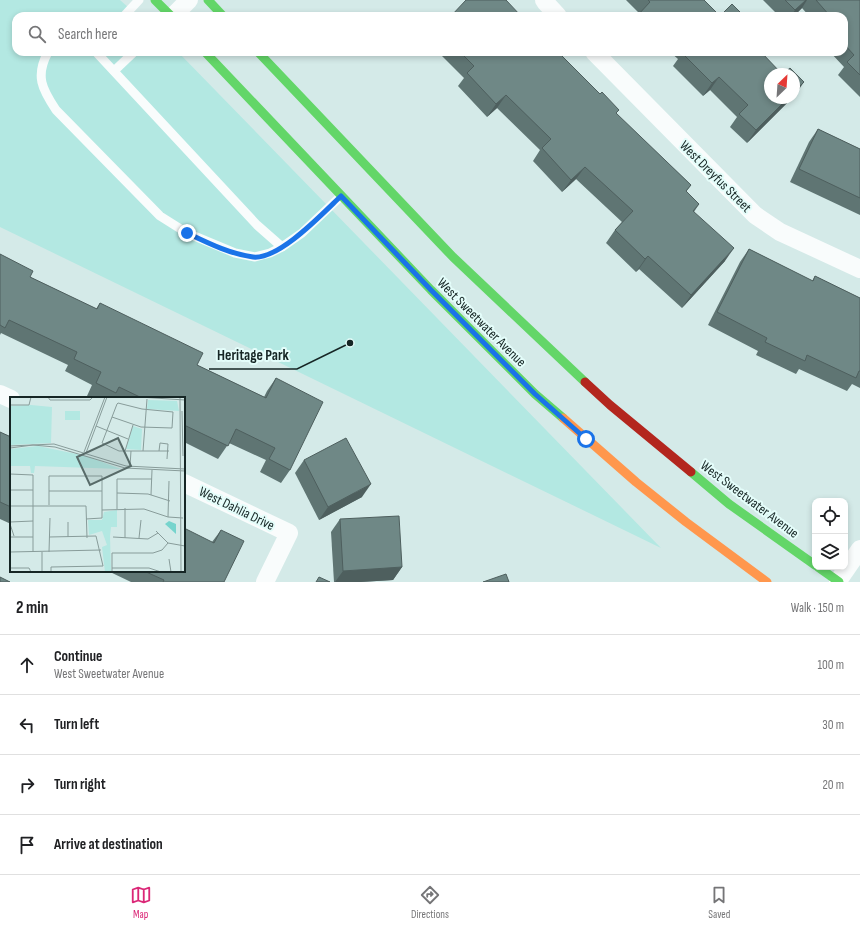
<!DOCTYPE html>
<html lang="en">
<head>
<meta charset="utf-8">
<style>
	body { margin:0; font-family:"Sofia Sans Condensed",sans-serif; background:#f6f6f6; color:#202124 }
	.controls { position:absolute; right:12px; bottom:12px; display:grid; overflow:hidden; border-radius:8px; box-shadow:0 2px 6px #0003 }
	.controls button { width:36px; height:36px; display:grid; place-items:center; padding:0; border:0; border-bottom:1px solid #e0e0e0; background:#fff; color:#202124; font:20px sans-serif }
	.compass { position:absolute; left:764px; top:68px; width:36px; height:36px; border-radius:50%; background:#fff; box-shadow:0 2px 6px #0003; rotate:25deg }
	.stop { position:absolute; width:12px; height:12px; margin:-9px; border:3px solid #1a73e8; border-radius:50%; background:#fff }
	.stop.end { background:#1a73e8; border-color:#fff; box-shadow:0 1px 4px #0008 }
	.list { margin:0; padding:0; list-style:none }
	h2 { display:flex; justify-content:space-between; align-items:center; height:52px; margin:0; padding:0 16px; font-size:17px }
	h2 small { font-size:13px; font-weight:400; color:#757577 }
	.list li { display:grid; grid-template-columns:26px 1fr auto; gap:12px; align-items:center; box-sizing:border-box; height:60px; padding:0 16px; border-top:1px solid #e0e0e0 }
	.list b { display:block; font-size:15px; white-space:nowrap }
	.list p { margin:0; font-size:13px; white-space:nowrap; color:#757577 }
	.list em { font-size:13px; font-style:normal; color:#757577 }
	.icon { flex:none; width:22px; height:22px; fill:none; stroke:currentColor; stroke-width:2; stroke-linecap:round; stroke-linejoin:round }
	.map { position:relative; flex:none; width:860px; height:582px; overflow:hidden }
	.search { position:absolute; background:#fff; box-shadow:0 2px 6px #0003; left:12px; right:12px; top:12px; height:44px; display:flex; align-items:center; gap:10px; box-sizing:border-box; padding:0 14px; border-radius:12px; color:#757577; font-size:15px }
	.sheet { height:292px; background:#fff }
	nav { display:flex; justify-content:space-around; align-items:center; box-sizing:border-box; height:56px; border-top:1px solid #e0e0e0; background:#fff; font-size:11px; color:#757577 }
	nav a { display:grid; justify-items:center; gap:2px }
	nav .on { color:#db2777 }
	.map>svg:first-child { display:block }
	.green { fill:#b3e8e2 }
	.lines { fill:none; stroke-linecap:round; stroke-linejoin:round }
	.lane { stroke:#f9fcfc; stroke-width:9 }
	.street { stroke:#f9fcfc; stroke-width:18 }
	.fast { stroke:#63d668; stroke-width:9 }
	.slow { stroke:#ff974d; stroke-width:9 }
	.jam { stroke:#b3261e; stroke-width:9 }
	.wall { fill:#5f7573 }
	.shaded-wall { fill:#4e5f5e }
	.building { fill:#6f8886; stroke:#4e5f5e }
	.route { stroke:#1a73e8; stroke-width:5 }
	.labels { text-anchor:middle; stroke-width:4; stroke-linejoin:round; paint-order:stroke }
	.street-label { font-size:14px; fill:#162625; stroke:#e4fdfa }
	.inset-road { fill:none; stroke:#889c9a; stroke-width:1 }
	.view { fill:#586b69; fill-opacity:0.15; stroke:#586b69; stroke-width:2 }
	.inset-edge { fill:none; stroke:#162625; stroke-width:2 }
	.leader { fill:none; stroke:#162625; stroke-width:1.5 }
	.callout-dot { fill:#162625; stroke:#e4fdfa; stroke-width:1.5 }
	.callout-label { font-size:15px; text-anchor:middle; font-weight:bold; fill:#162625; stroke:#e4fdfa; stroke-width:4; stroke-linejoin:round; paint-order:stroke }
</style>
</head>
<body>
<div class="map">
<svg width="860" height="582" viewBox="0 0 860 582">
	<rect width="100%" height="100%" fill="#d4eae8"/>
	<polygon class="green" points="0,0 120,0 138,16 16,16 16,52 178,52 661,548 0,227"/>
	<g class="lines">
		<g class="lane">
			<polyline points="124,16 139,0"/>
			<path d="M 48,52 C 35,76 42,89 56,110 L 160,216 L 187,233 L 235,253 L 255,257 L 270,253 L 282,247 L 302,233 L 341,196"/>
			<polyline points="96,52 257,225 282,247"/>
			<polyline points="114,71 134,52"/>
		</g>
		<g class="street">
			<polyline points="544,0 546,3 558,16"/>
			<polyline points="173,16 189,0"/>
			<polyline points="594,52 755,215 780,232 860,269"/>
			<polyline points="0,394 11,399"/>
			<polyline points="184,483 289,533 265,582"/>
			<polyline points="838,581 860,549"/>
		</g>
		<g class="fast">
			<polyline points="155,0 171,16"/>
			<polyline points="208,0 223,16"/>
			<polyline points="205,52 431,290 535,394 563,418"/>
			<polyline points="258,52 453,257 585,382"/>
			<polyline points="691,472 729,504 815,565"/>
			<polyline points="818,567 839,582"/>
		</g>
		<polyline class="slow" points="563,418 636,482 686,522 767,582"/>
		<polyline class="jam" points="585,382 610,405 691,472"/>
	</g>
	<g class="wall">
		<polygon points="626,0 704,0 720,16 637,16 639,13"/>
		<polygon points="763,0 860,0 860,97 838,75 844,67 830,52 844,52 844,16 809,16 802,8 794,16 779,16"/>
		<polygon points="438,52 557,52 616,114 691,185 686,192 699,204 694,212 725,261 682,308 639,269 636,272 606,243 615,230 622,222 576,179 562,192 533,161 540,150 497,108 487,117 458,86 464,78"/>
		<polygon points="670,52 761,52 770,98 792,98 747,143 730,127 737,117 710,90 703,96 673,66 678,59"/>
		<polygon points="818,129 860,149 860,215 790,182 809,142"/>
		<polygon points="749,249 812,281 815,276 860,298 860,388 852,384 847,391 799,369 796,374 756,355 758,351 708,325 740,262"/>
		<polygon points="0,254 30,277 96,309 100,303 197,365 264,397 267,391 276,378 290,470 281,483 260,472 266,460 229,443 218,459 184,442 184,398 90,398 87,396 92,385 65,371 68,365 1,333 0,335"/>
		<polygon points="0,432 11,437 11,524 0,519"/>
		<polygon points="304,460 362,497 319,520 295,473"/>
		<polygon points="340,519 402,567 393,580 360,582 334,582 331,532"/>
		<polygon points="221,530 224,582 131,582 108,571 184,571 212,542"/>
	</g>
	<g class="shaded-wall">
		<polygon points="806,0 807,0 802,8 794,16 791,16 795,10"/>
		<polygon points="719,77 710,90 703,96 712,83"/>
		<polygon points="804,82 795,95 794,96 794,92"/>
		<polygon points="506,95 497,108 487,117 496,104"/>
		<polygon points="788,98 792,98 747,143 756,130"/>
		<polygon points="585,167 576,179 562,192 571,180"/>
		<polygon points="734,248 725,261 682,308 691,295"/>
		<polygon points="648,256 639,269 636,272 645,259"/>
		<polygon points="371,484 362,497 319,520 328,507"/>
		<polygon points="402,567 393,580 360,582 335,582 343,571"/>
	</g>
	<g class="building">
		<polygon points="466,0 506,0 521,16 451,16"/>
		<polygon points="648,0 704,0 720,16 637,16 650,2"/>
		<polygon points="785,0 806,0 795,10"/>
		<polygon points="816,0 860,0 860,75 847,62 854,55 844,44 844,16 830,16"/>
		<polygon points="732,4 744,16 720,16"/>
		<polygon points="460,52 557,52 560,56 561,55 600,94 602,92 619,110 616,113 691,185 686,191 699,204 693,211 734,248 691,295 648,256 645,259 615,230 633,211 585,167 571,180 542,148 551,139 506,95 496,104 467,73 474,66"/>
		<polygon points="683,52 761,52 782,74 770,74 770,98 788,98 756,130 739,114 748,105 719,77 712,83 682,53"/>
		<polygon points="790,68 804,82 794,92 794,74 783,74"/>
		<polygon points="818,129 860,149 860,198 799,169"/>
		<polygon points="749,249 813,281 815,276 860,298 860,371 859,371 856,378 807,355 805,361 765,342 767,338 717,312"/>
		<polygon points="0,254 33,271 30,277 97,309 100,303 203,353 197,365 266,398 276,378 323,402 290,470 269,459 275,448 236,429 228,446 184,425 184,398 142,398 119,387 116,393 96,383 101,372 74,359 77,352 9,320 5,328 0,325"/>
		<polygon points="0,432 11,437 11,507 0,502"/>
		<polygon points="346,438 371,484 328,507 304,460"/>
		<polygon points="399,516 402,567 343,571 340,519"/>
		<polygon points="184,528 214,543 221,530 244,541 224,582 163,582 164,580 144,571 184,571"/>
		<polygon points="506,574 509,582 483,582"/>
		<polygon points="0,577 10,582 0,582"/>
		<polygon points="319,577 330,582 316,582"/>
	</g>
	<g class="lines">
		<path class="route" d="M 187,233 C 208,243 230,254 253,257 C 279,260 323,213 341,196 L 431,290 L 535,394 L 586,439"/>
	</g>
	<g class="labels">
		<g class="street-label">
			<text transform="translate(716 176) rotate(45)" y="5">West Dreyfus Street</text>
			<text transform="translate(482 322) rotate(45)" y="5">West Sweetwater Avenue</text>
			<text transform="translate(750 499) rotate(37)" y="5">West Sweetwater Avenue</text>
			<text transform="translate(237 508) rotate(26)" y="5">West Dahlia Drive</text>
		</g>
	</g>
	<g transform="translate(10 397)">
		<rect width="175" height="175" fill="#d4eae8"/>
		<path d="M 138,3 L 167,4 L 169,14 L 137,12 ZM 21,8 L 42,10 L 41,46 L 0,48 L 0,9 ZM 55,14 L 70,14 L 70,23 L 55,23 ZM 123,29 L 132,32 L 131,53 L 116,52 ZM 28,49 L 76,59 L 111,72 L 25,69 L 24,76 L 21,76 L 20,69 L 0,69 L 0,52 ZM 107,113 L 107,130 L 101,130 L 100,139 L 101,175 L 95,175 L 92,150 L 97,148 L 92,134 L 79,138 L 78,123 L 92,123 L 94,115 Z" fill="#b3e8e2"/>
		<path d="M 159,124 L 166,127 L 166,137 L 155,127 Z" fill="#76d4cd"/>
		<path class="inset-road" d="M 38,0 L 40,3 L 80,3 L 83,0M 129,0 L 175,3M 170,0 L 171,175M 0,8 L 19,8 L 21,0M 172,14 L 173,59M 102,20 L 131,30 L 162,31 L 163,15 L 132,12 L 108,6 L 107,7 L 92,46 L 109,54 L 159,54M 86,29 L 118,42M 0,49 L 44,47 L 116,69 L 175,72M 0,51 L 23,48 L 45,50 L 115,71 L 175,74M 115,54 L 123,28M 133,54 L 137,2M 149,54 L 150,46 L 158,47 L 157,62M 74,55 L 95,0M 76,56 L 97,0M 120,69 L 121,54M 0,77 L 23,78 L 23,155M 0,93 L 23,93M 39,94 L 92,94M 107,96 L 138,97 L 160,104M 141,98 L 142,73M 39,108 L 39,79 L 92,79 L 92,121 L 76,122M 0,109 L 76,109 L 77,141M 107,112 L 107,82 L 142,82M 92,113 L 134,112 L 158,120 L 173,121M 158,120 L 159,84M 0,125 L 23,124M 0,127 L 4,139M 146,134 L 158,146 L 175,149M 0,140 L 23,140M 39,140 L 86,139 L 93,169 L 41,170 L 41,175M 58,140 L 58,125M 103,140 L 138,142 L 148,136M 115,141 L 115,111M 129,141 L 131,123M 0,155 L 91,153M 32,155 L 32,175M 39,155 L 40,121M 159,162 L 161,175M 0,171 L 19,171 L 21,175M 102,171 L 139,171 L 151,175M 102,175 L 102,156 L 143,156 L 152,153 L 158,146"/>
		<path class="view" d="M 108,41 L 121,69 L 80,88 L 67,60 Z"/>
		<rect width="175" height="175" class="inset-edge"/>
	</g>
	<path class="leader" d="M350 343L297 369H209"/>
	<circle class="callout-dot" cx="350" cy="343" r="4"/>
	<g class="callout-label">
		<text x="253" y="360">Heritage Park</text>
	</g>
</svg>
<div class="controls">
<button><svg class="icon" aria-label="locate" viewBox="0 0 24 24"><circle cx="12" cy="12" r="6"/><path d="M12 2v4M12 18v4M2 12h4M18 12h4"/></svg></button>
<button><svg class="icon" aria-label="layers" viewBox="0 0 24 24"><path d="M12 4l9 5-9 5-9-5zM3 14l9 5 9-5"/></svg></button>
</div>
<svg class="compass" viewBox="-18 -18 36 36"><path d="M0-13l5 13h-10z" fill="#e53935"/><path d="M0 13l5-13h-10z" fill="#757577"/></svg>
<div class="stop" style="left:586px;top:439px"></div>
<div class="stop end" style="left:187px;top:233px"></div>
<div class="search"><svg class="icon" aria-label="search" viewBox="0 0 24 24"><circle cx="10" cy="10" r="6"/><path d="M15 15l6 6"/></svg>Search here</div>
</div>
<section class="sheet">
<h2>2 min<small>Walk · 150 m</small></h2>
<ul class="list">
<li><svg class="icon" aria-label="ahead" viewBox="0 0 24 24"><path d="M12 20V5M6 11l6-6 6 6"/></svg><div><b>Continue</b><p>West Sweetwater Avenue</p></div><em>100 m</em></li>
<li><svg class="icon" aria-label="left" viewBox="0 0 24 24"><path d="M17 20v-9H6M10 6l-5 5 5 5"/></svg><div><b>Turn left</b></div><em>30 m</em></li>
<li><svg class="icon" aria-label="right" viewBox="0 0 24 24"><path d="M7 20v-9h11M14 6l5 5-5 5"/></svg><div><b>Turn right</b></div><em>20 m</em></li>
<li><svg class="icon" aria-label="arrive" viewBox="0 0 24 24"><path d="M6 21V4h12l-3 4 3 4H6"/></svg><div><b>Arrive at destination</b></div></li>
</ul>
</section>
<nav>
<a class="on"><svg class="icon" aria-label="map" viewBox="0 0 24 24"><path d="M3 6l6-2 6 2 6-2v14l-6 2-6-2-6 2zM9 4v14M15 6v14"/></svg>Map</a>
<a><svg class="icon" aria-label="directions" viewBox="0 0 24 24"><path d="M12 3l9 9-9 9-9-9zM9 14v-3h6M13 9l2 2-2 2"/></svg>Directions</a>
<a><svg class="icon" aria-label="saved" viewBox="0 0 24 24"><path d="M7 4h10v16l-5-4-5 4z"/></svg>Saved</a>
</nav>
</body>
</html>
